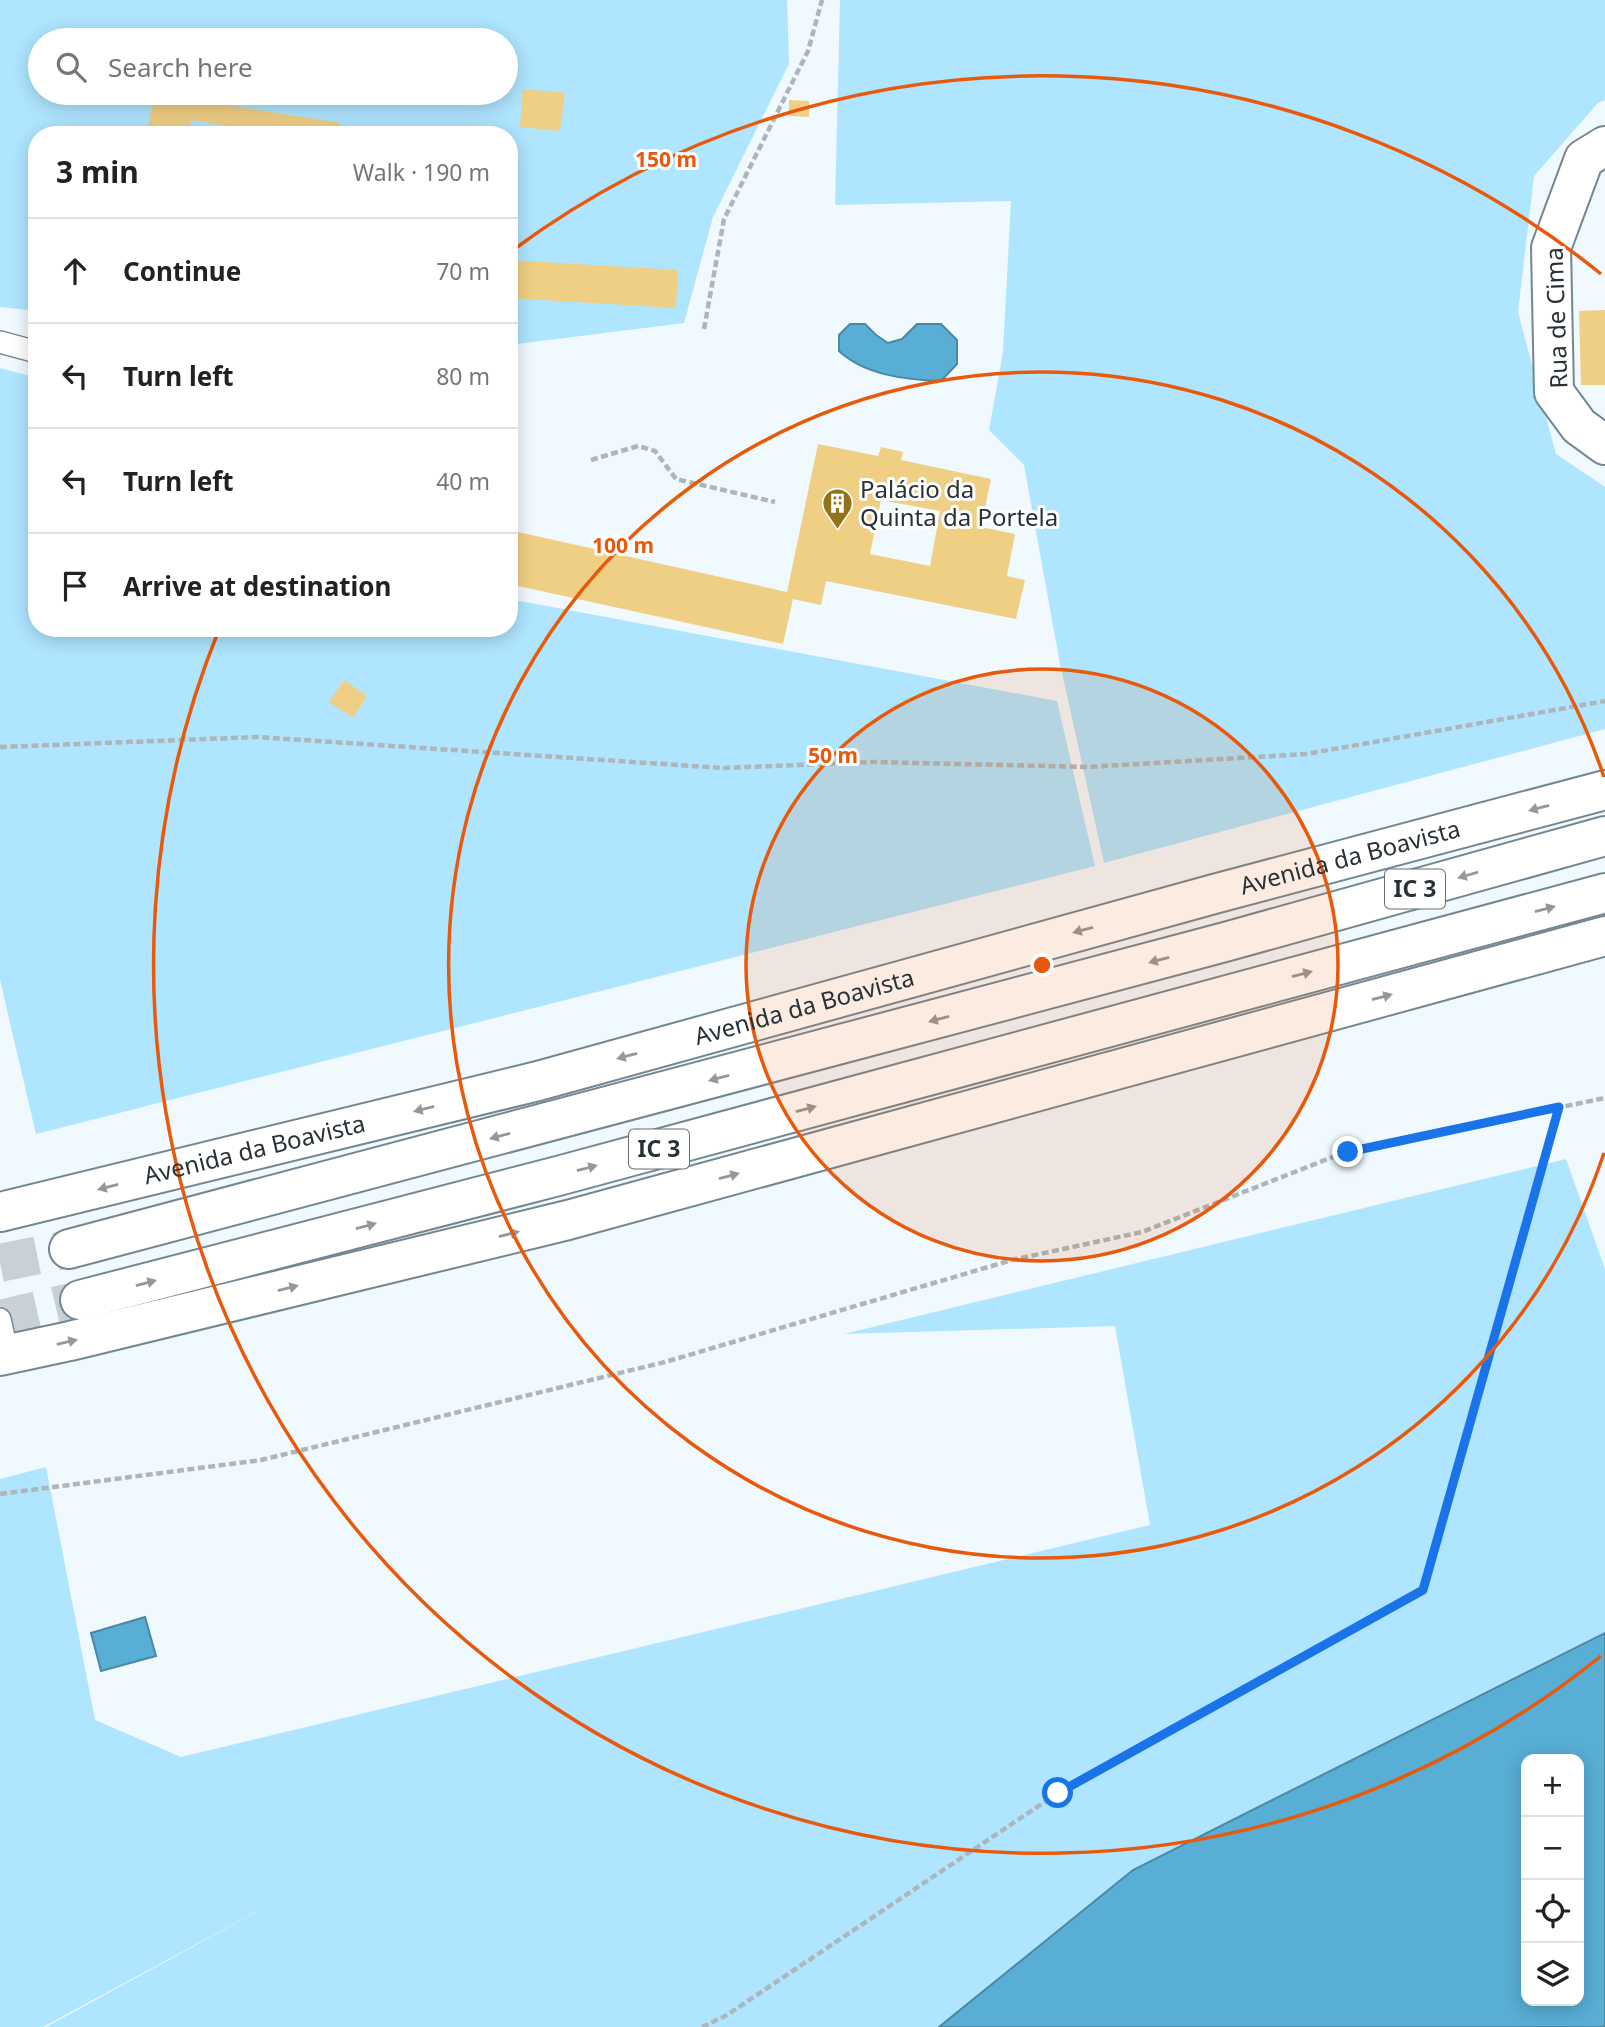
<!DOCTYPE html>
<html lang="en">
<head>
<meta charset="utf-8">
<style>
	body { margin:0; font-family:"Noto Sans",sans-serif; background:#f6f6f6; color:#222 }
	.controls { position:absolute; right:21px; bottom:21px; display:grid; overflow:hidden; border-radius:14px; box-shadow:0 4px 18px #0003 }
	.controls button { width:63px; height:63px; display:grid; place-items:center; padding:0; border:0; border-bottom:2px solid #e0e0e0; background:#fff; color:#222; font:35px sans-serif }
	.stop { position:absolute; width:21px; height:21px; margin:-16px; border:5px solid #1a73e8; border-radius:50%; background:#fff }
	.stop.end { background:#1a73e8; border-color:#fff; box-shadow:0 2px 7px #0008 }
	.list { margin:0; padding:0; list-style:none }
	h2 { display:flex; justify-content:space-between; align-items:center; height:91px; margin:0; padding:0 28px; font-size:30px }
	h2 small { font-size:23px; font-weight:400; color:#767676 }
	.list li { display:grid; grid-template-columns:46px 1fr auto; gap:21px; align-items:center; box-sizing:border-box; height:105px; padding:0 28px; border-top:2px solid #e0e0e0 }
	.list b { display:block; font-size:26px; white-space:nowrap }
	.list em { font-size:23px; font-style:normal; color:#767676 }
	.icon { flex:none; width:38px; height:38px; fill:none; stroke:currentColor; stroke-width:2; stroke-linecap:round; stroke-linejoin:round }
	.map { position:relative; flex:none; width:1605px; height:2027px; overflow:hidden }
	.search { position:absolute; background:#fff; box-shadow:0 4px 18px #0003; left:28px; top:28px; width:490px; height:77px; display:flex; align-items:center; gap:18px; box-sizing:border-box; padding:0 24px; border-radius:38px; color:#767676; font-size:26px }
	.panel { position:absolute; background:#fff; box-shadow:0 4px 18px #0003; left:28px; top:126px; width:490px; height:511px; border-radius:28px }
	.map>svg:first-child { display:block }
	.green { fill:#afe5ff; fill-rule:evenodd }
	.water { fill:#58aed4; stroke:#4a88a4; stroke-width:2; fill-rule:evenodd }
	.building { fill:#efcf84; fill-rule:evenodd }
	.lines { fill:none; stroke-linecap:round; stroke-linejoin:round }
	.trunk-tunnel { stroke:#c8d1d6; stroke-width:38; stroke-dasharray:38 19; stroke-linecap:butt }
	.service-casing { stroke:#738792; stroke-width:24 }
	.minor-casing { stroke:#738792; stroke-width:42 }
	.trunk-casing { stroke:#738792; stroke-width:42 }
	.path { stroke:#adb6ba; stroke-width:4.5; stroke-dasharray:7 3.5; stroke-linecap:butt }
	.service { stroke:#fff; stroke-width:21 }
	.minor { stroke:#fff; stroke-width:38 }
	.trunk { stroke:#fff; stroke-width:38 }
	.oneway { fill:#94989a }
	.route { stroke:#1a73e8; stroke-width:9 }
	.ring { fill:none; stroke:#e8590c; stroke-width:3.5 }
	.labels { text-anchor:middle; stroke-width:6; stroke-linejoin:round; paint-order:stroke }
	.shield { fill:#fff; stroke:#686f72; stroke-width:2 }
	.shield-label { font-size:23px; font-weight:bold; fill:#283135 }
	.street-label { font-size:24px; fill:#283135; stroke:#fff }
	.poi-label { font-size:24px; fill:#283135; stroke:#fff; text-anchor:start }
	.centre { fill:#e8590c; stroke:#fff; stroke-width:3.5 }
	.ring-label { font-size:21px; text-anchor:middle; font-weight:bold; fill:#e8590c; stroke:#fff; stroke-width:6; stroke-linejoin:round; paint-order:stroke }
</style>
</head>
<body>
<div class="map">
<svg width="1605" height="2027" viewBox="0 0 1605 2027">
	<rect width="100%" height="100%" fill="#f0f9fe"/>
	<g class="green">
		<path d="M 0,0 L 787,0 L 789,64 L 713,217 L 684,323 L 509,345 L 509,135 L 37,135 L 37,311 L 0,307 ZM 40,40 L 506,40 L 506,93 L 40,93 Z"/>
		<polygon points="840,0 1605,0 1605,100 1598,103 1534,176 1518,312 1556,454 1605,487 1605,729 1104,863 1060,664 1024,465 989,430 1003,352 1011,201 835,205"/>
		<polygon points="0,368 37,378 37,628 509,628 509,599 1057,701 1095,866 36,1134 0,980"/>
		<polygon points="1566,1159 1605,1269 1605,1633 1133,1870 939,2027 46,2027 284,1897 43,2027 0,2027 0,1479 46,1467 95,1720 181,1757 1150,1525 1115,1326 844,1334"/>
	</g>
	<g class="water">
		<path d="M 850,324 L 865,324 L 876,335 L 888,343 L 902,339 L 917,324 L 941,324 L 957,340 L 957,364 L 941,381 C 906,380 865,375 839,351 L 839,335 Z"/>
		<polygon points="145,1617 156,1656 101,1671 91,1633"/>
		<path d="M 1605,1633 L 1605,2027 L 939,2027 L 1133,1870 ZM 1579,1759 L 1579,2001 L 1526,2001 L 1526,1759 Z"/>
	</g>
	<g class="building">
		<polygon points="523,89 565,93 560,131 520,127"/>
		<polygon points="154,94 341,123 339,135 289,135 191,120 189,135 147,135"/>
		<polygon points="789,100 809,101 809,117 789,116"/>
		<polygon points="509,260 678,270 676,308 509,298"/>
		<polygon points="1605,310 1605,385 1581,385 1579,311"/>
		<path d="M 818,444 L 878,456 L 881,447 L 903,452 L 901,460 L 991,479 L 981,527 L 1015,534 L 1007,576 L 1025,580 L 1016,619 L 826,581 L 821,605 L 793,599 L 783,644 L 509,584 L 509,530 L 787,592 ZM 881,500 L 940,511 L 930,566 L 870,554 Z"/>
		<polygon points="344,680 367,696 353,718 329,702"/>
	</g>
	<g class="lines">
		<g class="trunk-tunnel">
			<polyline points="0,1263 69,1249"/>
			<polyline points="0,1319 80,1300"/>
		</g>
		<defs>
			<g id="service">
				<polyline points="0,342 37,352"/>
				<polyline points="0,1319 8,1355"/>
			</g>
			<g id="minor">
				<polyline points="1605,146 1584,159 1551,248 1554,392 1579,426 1605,445"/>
				<path id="s1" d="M 0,1212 L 538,1081 L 1214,894 L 1605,790"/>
				<polyline points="0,1356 70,1341 568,1220 1605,936"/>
			</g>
			<g id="trunk">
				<polyline points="69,1249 1225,942 1605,836"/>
				<polyline points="80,1300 558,1176 1605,893"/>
			</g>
		</defs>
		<use href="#service" class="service-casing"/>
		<use href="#minor" class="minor-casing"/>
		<use href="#trunk" class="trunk-casing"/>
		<g class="path">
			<polyline points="704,329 724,219 808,51 822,0"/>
			<polyline points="591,460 638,446 655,451 676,479 775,502"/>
			<polyline points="0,747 258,737 723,768 873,762 1088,767 1306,754 1605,701"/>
			<polyline points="0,1494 261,1460 665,1362 1012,1260 1142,1232 1348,1151 1605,1098"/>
			<polyline points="702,2027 727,2015 1058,1793 1423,1590 1559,1107"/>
		</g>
		<use href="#service" class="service"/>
		<use href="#minor" class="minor"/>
		<use href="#trunk" class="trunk"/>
	</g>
	<defs><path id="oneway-solid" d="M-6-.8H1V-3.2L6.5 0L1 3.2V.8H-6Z" transform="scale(1.75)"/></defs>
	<g class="oneway">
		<use href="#oneway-solid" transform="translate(1539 808) rotate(165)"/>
		<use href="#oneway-solid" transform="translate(1468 875) rotate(164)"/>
		<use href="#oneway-solid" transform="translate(1545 909) rotate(-15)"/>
		<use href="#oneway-solid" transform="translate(1083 930) rotate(165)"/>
		<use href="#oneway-solid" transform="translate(1159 960) rotate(165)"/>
		<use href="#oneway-solid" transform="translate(1302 974) rotate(-15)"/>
		<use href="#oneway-solid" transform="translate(1382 997) rotate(-15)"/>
		<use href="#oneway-solid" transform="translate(939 1019) rotate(165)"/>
		<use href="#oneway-solid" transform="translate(627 1056) rotate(165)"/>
		<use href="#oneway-solid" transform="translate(719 1078) rotate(165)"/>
		<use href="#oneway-solid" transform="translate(424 1109) rotate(166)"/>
		<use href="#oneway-solid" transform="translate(806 1109) rotate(-15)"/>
		<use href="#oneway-solid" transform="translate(500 1136) rotate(165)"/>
		<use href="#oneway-solid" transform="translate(587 1168) rotate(-15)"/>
		<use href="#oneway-solid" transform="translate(729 1176) rotate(-15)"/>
		<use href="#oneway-solid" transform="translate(108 1187) rotate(166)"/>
		<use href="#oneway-solid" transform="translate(366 1226) rotate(-15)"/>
		<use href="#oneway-solid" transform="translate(509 1234) rotate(-14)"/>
		<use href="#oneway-solid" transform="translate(146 1283) rotate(-15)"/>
		<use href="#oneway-solid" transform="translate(288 1288) rotate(-14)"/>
		<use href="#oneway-solid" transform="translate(67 1342) rotate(-13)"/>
	</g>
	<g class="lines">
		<polyline class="route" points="1058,1793 1423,1590 1559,1107 1348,1152"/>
	</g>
	<circle cx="1042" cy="965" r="296" fill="#e8590c" fill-opacity=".12"/>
	<g class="ring">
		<circle cx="1042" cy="965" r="296"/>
		<path d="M1604 1153A593 593 0 1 1 1604 777"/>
		<path d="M1601 1656A889 889 0 0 1 218 632M513 250A889 889 0 0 1 1601 274"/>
	</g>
	<defs>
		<symbol id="building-pin" viewBox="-11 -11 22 30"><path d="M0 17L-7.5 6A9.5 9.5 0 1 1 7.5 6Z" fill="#93731a" stroke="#fff"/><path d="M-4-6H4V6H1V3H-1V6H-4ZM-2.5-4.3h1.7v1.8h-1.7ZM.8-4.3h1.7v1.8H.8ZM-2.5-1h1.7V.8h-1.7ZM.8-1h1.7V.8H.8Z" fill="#fff"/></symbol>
	</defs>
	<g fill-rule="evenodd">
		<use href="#building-pin" x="820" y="486" width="35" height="47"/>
	</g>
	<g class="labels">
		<g class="shield">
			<rect x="1385" y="869.5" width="60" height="39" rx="5"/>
			<rect x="629" y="1129.5" width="60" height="39" rx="5"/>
		</g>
		<g class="shield-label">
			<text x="1415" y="897">IC 3</text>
			<text x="659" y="1157">IC 3</text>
		</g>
		<g class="street-label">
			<text transform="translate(1557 318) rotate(-92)" y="8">Rua de Cima</text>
			<text dy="8" stroke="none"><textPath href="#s1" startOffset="1396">Avenida da Boavista</textPath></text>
			<text dy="8" stroke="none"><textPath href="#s1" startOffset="830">Avenida da Boavista</textPath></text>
			<text dy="8" stroke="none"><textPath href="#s1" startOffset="262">Avenida da Boavista</textPath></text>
		</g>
		<g class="poi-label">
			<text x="860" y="498">Palácio da<tspan x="860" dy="28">Quinta da Portela</tspan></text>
		</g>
	</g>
	<circle cx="1042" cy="965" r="10" class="centre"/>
	<g class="ring-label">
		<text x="666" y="167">150 m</text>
		<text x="623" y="553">100 m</text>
		<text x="833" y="763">50 m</text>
	</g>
</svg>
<div class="controls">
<button>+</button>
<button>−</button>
<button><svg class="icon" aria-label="locate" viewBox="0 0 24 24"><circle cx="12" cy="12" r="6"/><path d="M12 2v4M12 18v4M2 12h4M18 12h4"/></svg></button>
<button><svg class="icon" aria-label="layers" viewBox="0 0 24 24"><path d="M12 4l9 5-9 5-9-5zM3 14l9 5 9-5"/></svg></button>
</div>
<div class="stop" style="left:1058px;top:1793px"></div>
<div class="stop end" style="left:1348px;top:1152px"></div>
<div class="search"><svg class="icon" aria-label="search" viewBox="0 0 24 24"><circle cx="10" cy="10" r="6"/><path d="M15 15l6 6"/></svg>Search here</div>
<section class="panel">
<h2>3 min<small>Walk · 190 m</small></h2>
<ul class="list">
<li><svg class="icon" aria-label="ahead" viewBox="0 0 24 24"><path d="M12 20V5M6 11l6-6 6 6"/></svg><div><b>Continue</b></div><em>70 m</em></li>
<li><svg class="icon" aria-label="left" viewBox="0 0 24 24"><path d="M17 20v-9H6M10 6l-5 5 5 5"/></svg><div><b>Turn left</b></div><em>80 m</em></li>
<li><svg class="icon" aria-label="left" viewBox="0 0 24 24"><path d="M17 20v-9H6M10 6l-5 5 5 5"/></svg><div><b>Turn left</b></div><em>40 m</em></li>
<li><svg class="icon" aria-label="arrive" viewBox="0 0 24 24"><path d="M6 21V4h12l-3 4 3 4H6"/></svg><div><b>Arrive at destination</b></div></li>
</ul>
</section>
</div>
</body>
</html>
